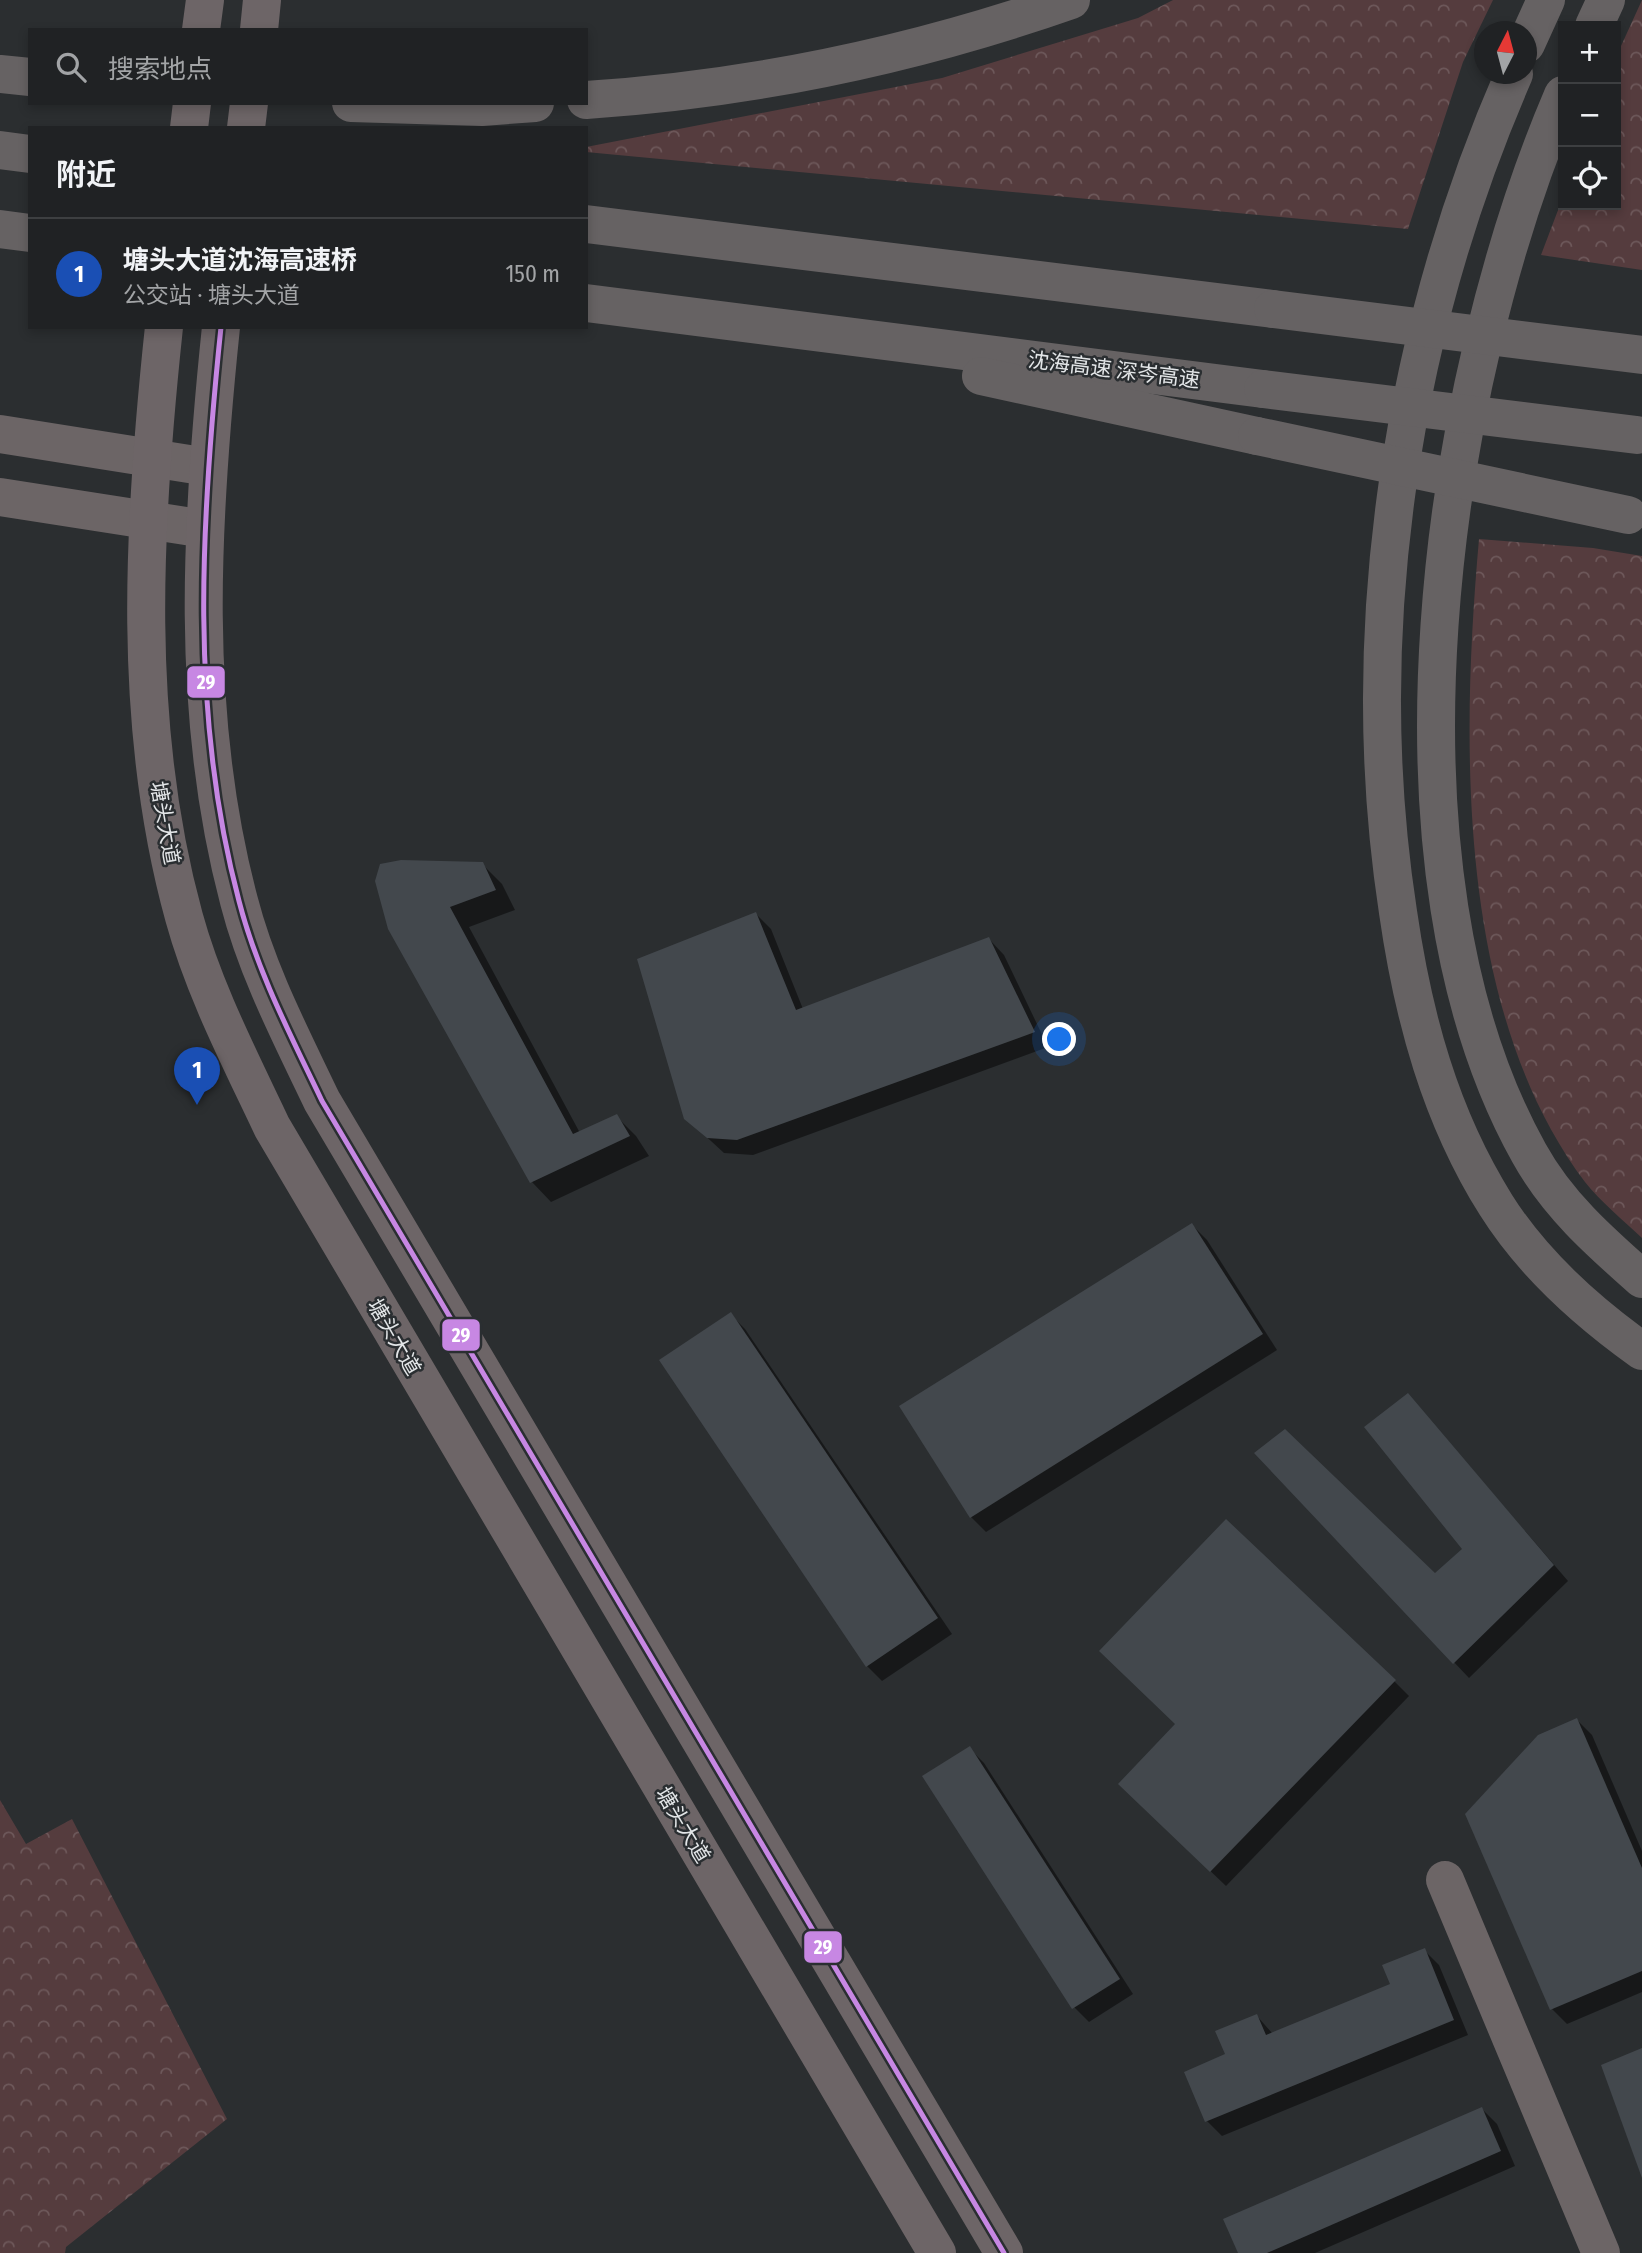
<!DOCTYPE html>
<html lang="zh">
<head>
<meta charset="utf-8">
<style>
	body { margin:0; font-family:"Fira Sans Condensed","Noto Sans SC",sans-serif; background:#282a2c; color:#f1f3f6 }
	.controls { position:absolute; right:21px; top:21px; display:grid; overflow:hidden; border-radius:0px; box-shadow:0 4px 10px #0003 }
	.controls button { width:63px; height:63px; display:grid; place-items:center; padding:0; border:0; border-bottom:2px solid #3d3f41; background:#202224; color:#f1f3f6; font:35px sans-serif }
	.compass { position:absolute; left:1474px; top:21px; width:63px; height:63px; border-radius:50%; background:#202224; box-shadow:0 4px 10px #0003; rotate:6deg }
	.you { position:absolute; left:1060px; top:1040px; width:24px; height:24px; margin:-18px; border:5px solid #fff; border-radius:50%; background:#1a73e8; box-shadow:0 0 0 10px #1a73e833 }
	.badge { display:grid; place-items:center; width:46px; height:46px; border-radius:50%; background:#8c9099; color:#fff; font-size:23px; font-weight:700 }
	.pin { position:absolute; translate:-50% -58px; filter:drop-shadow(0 2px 4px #0008) }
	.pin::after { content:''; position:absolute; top:37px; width:24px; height:21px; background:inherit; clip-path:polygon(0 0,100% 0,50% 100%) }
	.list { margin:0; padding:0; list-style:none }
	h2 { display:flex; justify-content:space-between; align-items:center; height:91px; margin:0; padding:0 28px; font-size:30px }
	h2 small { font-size:23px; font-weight:400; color:#a2a4a6 }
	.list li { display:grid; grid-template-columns:46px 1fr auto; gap:21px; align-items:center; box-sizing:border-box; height:112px; padding:0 28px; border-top:2px solid #3d3f41 }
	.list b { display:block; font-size:26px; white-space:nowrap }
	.list p { margin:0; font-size:23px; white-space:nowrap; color:#a2a4a6 }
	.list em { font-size:23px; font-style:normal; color:#a2a4a6 }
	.icon { flex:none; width:38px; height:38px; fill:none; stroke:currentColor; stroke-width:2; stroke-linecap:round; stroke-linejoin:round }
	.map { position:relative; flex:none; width:1642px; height:2253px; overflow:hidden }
	.search { position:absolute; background:#202224; box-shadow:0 4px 10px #0003; left:28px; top:28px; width:560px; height:77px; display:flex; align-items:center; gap:18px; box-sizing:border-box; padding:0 24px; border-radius:0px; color:#a2a4a6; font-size:26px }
	.panel { position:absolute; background:#202224; box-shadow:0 4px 10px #0003; left:28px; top:126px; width:560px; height:203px; border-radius:0px }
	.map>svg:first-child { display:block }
	.forest { fill:url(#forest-crowns) }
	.shadow { fill:#0007 }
	.building { fill:#43484d }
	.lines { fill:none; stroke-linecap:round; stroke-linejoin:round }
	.minor { stroke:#6c6566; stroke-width:38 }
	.major { stroke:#6d6567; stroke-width:38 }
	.highway { stroke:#666263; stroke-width:38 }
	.highway-bridge { stroke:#666263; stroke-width:38 }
	.bus-1-casing { stroke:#2a2e31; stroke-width:10 }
	.bus-1 { stroke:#c787e3; stroke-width:5 }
	.labels { text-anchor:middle; stroke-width:5; stroke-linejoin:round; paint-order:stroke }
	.street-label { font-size:21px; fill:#e3e6e8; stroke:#2a2e31 }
	.line-badge { stroke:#2a2e31; stroke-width:2.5 }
	.badge-label { font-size:19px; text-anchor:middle; font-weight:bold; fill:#fff }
</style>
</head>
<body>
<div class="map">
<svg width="1642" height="2253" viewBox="0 0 1642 2253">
	<defs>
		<pattern id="forest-crowns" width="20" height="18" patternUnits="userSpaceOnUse" patternTransform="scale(1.75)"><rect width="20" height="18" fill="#553c3e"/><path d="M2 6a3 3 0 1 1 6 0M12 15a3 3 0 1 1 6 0" fill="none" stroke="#6d585a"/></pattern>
	</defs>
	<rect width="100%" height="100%" fill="#2b2e30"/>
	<g class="forest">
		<polygon points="1173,0 1493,0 1463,62 1408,229 586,152 586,147 942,78 1138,18"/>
		<polygon points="1642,0 1642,270 1541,255 1563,197 1563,205 1616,205 1616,57"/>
		<path d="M 1479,539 L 1593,548 L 1642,556 L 1642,1238 C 1623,1220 1601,1202 1585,1182 C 1456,1011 1461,742 1479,539 Z"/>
		<polygon points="0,1800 26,1844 72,1819 227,2119 66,2247 65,2253 0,2253"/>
	</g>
	<g class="shadow">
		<polygon points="482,864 502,884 515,910 469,927 580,1133 616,1116 636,1136 649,1156 551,1202 532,1182 390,928"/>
		<polygon points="756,914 771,929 803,1009 989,939 1004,955 1048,1047 753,1155 724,1153 686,1118"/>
		<polygon points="1192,1225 1207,1240 1277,1350 986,1532 971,1517"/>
		<polygon points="730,1314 745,1329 952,1634 882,1681 867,1666"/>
		<polygon points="1408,1395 1568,1581 1469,1678 1256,1453 1435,1576 1464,1549"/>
		<polygon points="1394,1681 1409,1696 1226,1886 1135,1799 1177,1724"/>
		<polygon points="1577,1720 1592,1735 1642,1851 1642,1992 1567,2024 1552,2009"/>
		<polygon points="969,1748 984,1763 1133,1994 1089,2022 1074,2007"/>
		<polygon points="1424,1950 1439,1965 1468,2035 1222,2136 1207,2121 1228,2055 1257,2016 1273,2034 1392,1985"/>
		<polygon points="1482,2109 1497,2124 1515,2166 1315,2253 1240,2253"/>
	</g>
	<g class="building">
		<polygon points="401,860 483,862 496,890 450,907 573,1134 617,1114 630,1136 530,1183 388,929 375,881 380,864"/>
		<polygon points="756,912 796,1010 989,937 1035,1032 737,1140 707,1138 684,1119 637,959"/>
		<polygon points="1192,1223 1263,1334 970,1518 899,1406"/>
		<polygon points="731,1312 938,1618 866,1667 659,1360"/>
		<polygon points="1408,1393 1554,1565 1453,1664 1254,1453 1285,1429 1435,1573 1462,1549 1364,1427"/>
		<polygon points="1226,1519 1396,1680 1210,1872 1118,1784 1175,1724 1099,1651"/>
		<polygon points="1577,1718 1642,1868 1642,1971 1550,2010 1465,1814 1538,1735"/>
		<polygon points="970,1746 1120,1979 1072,2009 922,1776"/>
		<polygon points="1425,1948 1454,2020 1205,2122 1184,2072 1225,2054 1215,2031 1257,2014 1266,2035 1390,1984 1382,1965"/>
		<polygon points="1642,2048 1642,2178 1601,2065"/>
		<polygon points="1482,2107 1501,2151 1267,2253 1238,2253 1223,2219"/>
	</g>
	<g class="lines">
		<g class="minor">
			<polyline points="0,434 208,467"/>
			<polyline points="0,497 205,529"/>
			<polyline points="1445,1880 1601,2253"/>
		</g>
		<g class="major">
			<polyline points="201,30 205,0"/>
			<polyline points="259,30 262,0"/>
			<polyline points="189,128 192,103"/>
			<polyline points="246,128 249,103"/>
			<path d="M 164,327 C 143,523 131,725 184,917 C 204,990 240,1059 272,1127 L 937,2253"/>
			<path d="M 221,327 C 201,519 189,713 239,901 C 257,971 291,1036 322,1101 L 1004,2253"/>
		</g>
		<g class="highway">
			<polyline points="1594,26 1606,0"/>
			<polyline points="1526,44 1546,0"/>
			<polyline points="0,74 30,77"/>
			<path d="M 1514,74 C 1401,333 1355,632 1398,912 C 1413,1016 1440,1116 1496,1205 C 1533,1264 1586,1311 1642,1351"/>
			<path d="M 1563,95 C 1439,385 1369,867 1529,1153 C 1557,1204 1599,1241 1642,1279"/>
			<path d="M 586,100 C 752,89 914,55 1071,0"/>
			<polyline points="351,103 482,107 535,103"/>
			<polyline points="0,150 30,154"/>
			<polyline points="586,224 1273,309"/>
			<polyline points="0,229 30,233"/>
			<polyline points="586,303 1263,389"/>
			<polyline points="981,376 1257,436"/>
		</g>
		<g class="highway-bridge">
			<polyline points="1273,309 1642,355"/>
			<polyline points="1263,389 1637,435"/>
			<polyline points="1257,436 1628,515"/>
		</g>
		<defs>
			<path id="bus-1" d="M 221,327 C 201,519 189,713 239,901 C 257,971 291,1036 322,1101 L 1004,2253"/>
		</defs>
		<use href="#bus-1" class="bus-1-casing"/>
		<use href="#bus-1" class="bus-1"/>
	</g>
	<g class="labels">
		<g class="street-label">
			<text transform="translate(1114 370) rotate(7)" y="7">沈海高速 深岑高速</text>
			<text transform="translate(165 823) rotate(80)" y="7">塘头大道</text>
			<text transform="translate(394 1337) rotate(60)" y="7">塘头大道</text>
			<text transform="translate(683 1825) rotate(59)" y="7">塘头大道</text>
		</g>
	</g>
	<g class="line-badge">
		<rect x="186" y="665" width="40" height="34" rx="7" fill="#c787e3"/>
		<rect x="441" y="1318" width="40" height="34" rx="7" fill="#c787e3"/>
		<rect x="803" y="1930" width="40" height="34" rx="7" fill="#c787e3"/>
	</g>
	<g class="badge-label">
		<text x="206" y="689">29</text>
		<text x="461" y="1342">29</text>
		<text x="823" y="1954">29</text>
	</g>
</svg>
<div class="controls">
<button>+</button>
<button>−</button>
<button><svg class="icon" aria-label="locate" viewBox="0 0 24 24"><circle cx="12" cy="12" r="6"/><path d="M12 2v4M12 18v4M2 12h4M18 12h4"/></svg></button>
</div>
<svg class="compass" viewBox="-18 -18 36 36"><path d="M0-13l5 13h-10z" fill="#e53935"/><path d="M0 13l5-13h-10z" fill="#a2a4a6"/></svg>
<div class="you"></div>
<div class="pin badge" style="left:197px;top:1105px;background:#1a4fb4">1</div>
<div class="search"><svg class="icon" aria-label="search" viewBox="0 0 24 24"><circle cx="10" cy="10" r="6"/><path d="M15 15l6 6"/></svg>搜索地点</div>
<section class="panel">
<h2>附近<small></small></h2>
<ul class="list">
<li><span class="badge" style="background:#1a4fb4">1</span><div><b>塘头大道沈海高速桥</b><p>公交站 · 塘头大道</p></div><em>150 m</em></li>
</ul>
</section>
</div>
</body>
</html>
